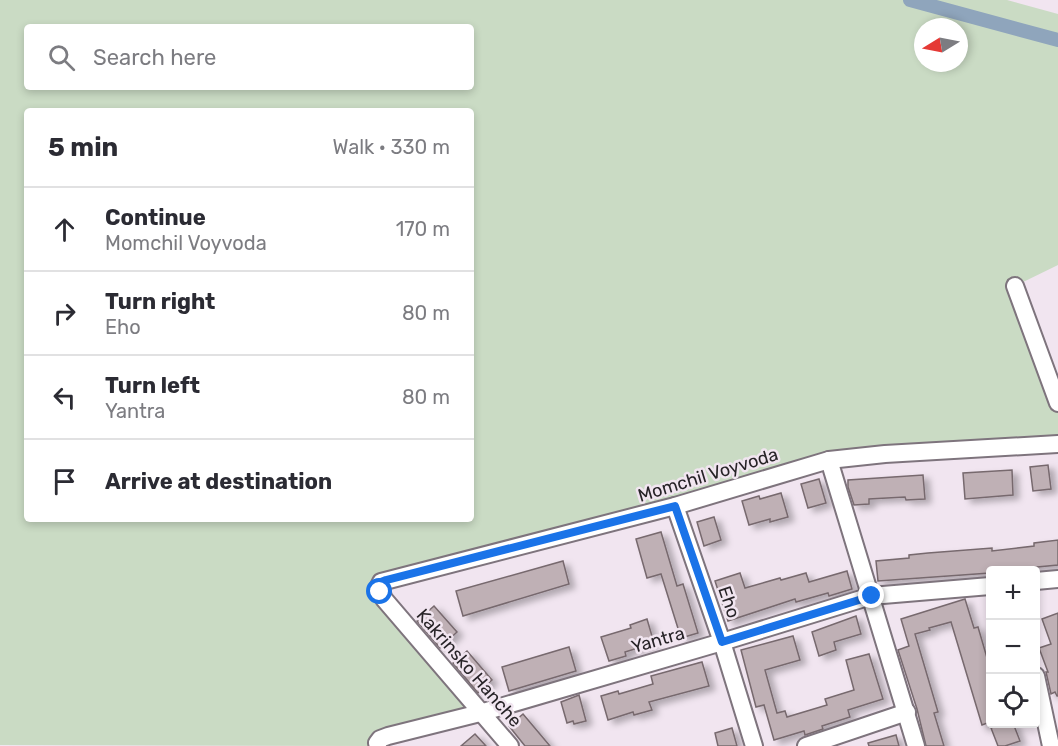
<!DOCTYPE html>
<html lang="en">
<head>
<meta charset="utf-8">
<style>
	body { margin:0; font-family:Rubik,sans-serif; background:#f7f7f7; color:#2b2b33 }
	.controls { position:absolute; right:18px; bottom:18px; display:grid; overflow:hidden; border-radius:6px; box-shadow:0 3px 9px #0003 }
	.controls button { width:54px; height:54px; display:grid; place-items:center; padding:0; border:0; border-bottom:2px solid #e1e1e2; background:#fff; color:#2b2b33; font:30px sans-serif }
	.compass { position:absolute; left:914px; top:18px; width:54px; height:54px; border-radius:50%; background:#fff; box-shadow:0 3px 9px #0003; rotate:260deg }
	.stop { position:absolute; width:18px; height:18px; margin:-14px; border:4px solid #1a73e8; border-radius:50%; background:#fff }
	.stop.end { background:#1a73e8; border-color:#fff; box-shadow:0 2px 6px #0008 }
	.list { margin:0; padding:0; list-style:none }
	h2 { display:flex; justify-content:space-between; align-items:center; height:78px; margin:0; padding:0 24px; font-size:26px }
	h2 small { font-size:20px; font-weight:400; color:#7c7c81 }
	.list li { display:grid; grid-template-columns:39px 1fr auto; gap:18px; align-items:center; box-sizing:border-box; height:84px; padding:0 24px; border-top:2px solid #e1e1e2 }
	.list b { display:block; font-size:22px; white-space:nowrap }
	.list p { margin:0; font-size:20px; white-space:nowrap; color:#7c7c81 }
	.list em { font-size:20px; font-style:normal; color:#7c7c81 }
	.icon { flex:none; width:33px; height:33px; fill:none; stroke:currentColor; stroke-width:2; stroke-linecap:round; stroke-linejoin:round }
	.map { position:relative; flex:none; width:1058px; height:746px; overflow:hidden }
	.search { position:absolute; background:#fff; box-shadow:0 3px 9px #0003; left:24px; top:24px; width:450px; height:66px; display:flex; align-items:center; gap:15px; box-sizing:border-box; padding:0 21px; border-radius:6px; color:#7c7c81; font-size:22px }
	.panel { position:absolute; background:#fff; box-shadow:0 3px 9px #0003; left:24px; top:108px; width:450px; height:414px; border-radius:6px }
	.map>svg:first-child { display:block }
	.green { fill:#cadbc4; fill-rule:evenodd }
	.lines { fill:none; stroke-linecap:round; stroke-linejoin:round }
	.canal { stroke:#8fa5bc; stroke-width:14 }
	.building { fill:#bfb0b5; stroke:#77696e; stroke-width:1.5; filter:url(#shadow) }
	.minor-casing { stroke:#7e747d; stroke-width:20 }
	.minor { stroke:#fff; stroke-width:16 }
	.route { stroke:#1a73e8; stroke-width:8 }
	.labels { text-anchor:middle; stroke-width:5; stroke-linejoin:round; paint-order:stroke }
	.street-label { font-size:18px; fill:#272327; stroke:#f1e5f0 }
</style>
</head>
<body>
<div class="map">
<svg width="1058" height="746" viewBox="0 0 1058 746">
	<defs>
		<filter id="shadow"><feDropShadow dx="6" dy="4" stdDeviation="3" flood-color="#0004"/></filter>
	</defs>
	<rect width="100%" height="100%" fill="#f1e5f0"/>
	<path class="green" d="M 0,0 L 1007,0 L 1058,14 L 1058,265 L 1015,286 L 1058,403 L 1058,444 L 885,454 L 381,582 L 480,713 L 378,746 L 0,745 ZM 27,27 L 471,27 L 471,87 L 27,87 ZM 923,27 L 959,27 L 959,63 L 923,63 ZM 27,111 L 471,111 L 471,519 L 27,519 Z"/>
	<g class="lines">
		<polyline class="canal" points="910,0 1058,40"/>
	</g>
	<g class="building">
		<polygon points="1048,465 1051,489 1033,491 1030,467"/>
		<polygon points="1012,470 1013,495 965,499 963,473"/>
		<polygon points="923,475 925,499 906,500 905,497 869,499 869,504 854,505 848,487 848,480"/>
		<polygon points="819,479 826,503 808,508 801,484"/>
		<polygon points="781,493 788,517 770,522 770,519 749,525 742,501 759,496 760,499"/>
		<polygon points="714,517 721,540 704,546 697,522"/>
		<polygon points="661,532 677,586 683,584 698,633 681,638 661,574 647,578 636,539"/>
		<polygon points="1058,540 1058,565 1027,568 1027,570 990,570 990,573 878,581 876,561 909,558 909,555 928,553 992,548 992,551 1034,546 1034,543"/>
		<polygon points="563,561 569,584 463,616 456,591"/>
		<polygon points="847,571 852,589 829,596 828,593 796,602 795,599 728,621 715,581 740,573 745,588 780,578 781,580 806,573 809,582"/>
		<polygon points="965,599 974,628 978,627 990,668 990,722 982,725 951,622 929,628 930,630 915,634 938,712 934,713 944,746 926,746 917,709 898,650 909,646 901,619"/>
		<polygon points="434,606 457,632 440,648 417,621"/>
		<polygon points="1058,613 1058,696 1057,696 1055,692 1051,694 1046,672 1048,672 1039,648 1051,644 1042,619"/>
		<polygon points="856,616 861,634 834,642 836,650 819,656 812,632"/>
		<polygon points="647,619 654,643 625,652 626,656 609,661 601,637 631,628 630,625"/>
		<polygon points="793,636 800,660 765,670 777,713 785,711 787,717 827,705 825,699 854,690 846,660 869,654 883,699 848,710 850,717 822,726 823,729 805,735 804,731 774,740 764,705 756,707 741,650"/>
		<polygon points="569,647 576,671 509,691 502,667"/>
		<polygon points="467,651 492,680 478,693 453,663"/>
		<polygon points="702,662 709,686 649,702 652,710 634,715 633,712 608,720 601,696 618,691 619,694 653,684 651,676"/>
		<polygon points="579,695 586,721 574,724 573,721 567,723 561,702"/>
		<polygon points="523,714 550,746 525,746 509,726"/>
		<polygon points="1004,723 1013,723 1020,741 1005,746 998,746 991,728"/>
		<polygon points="732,728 737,746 718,746 715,733"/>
		<polygon points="475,734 486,746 461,746"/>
		<polygon points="896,735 899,746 869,746 868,743"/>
	</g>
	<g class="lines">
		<defs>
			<g id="minor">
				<polyline points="1015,286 1058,403"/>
				<polyline points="829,460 916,746"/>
				<polyline points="675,506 722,642 754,746"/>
				<polyline points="1036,581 1058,579"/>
				<polyline points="1036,676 1051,746"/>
				<polyline points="378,746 377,743 380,739 388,736 480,713 722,642 871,596 990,586"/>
				<polyline points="510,746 384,599 379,586 381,582 675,506 829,460 885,454 1058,444"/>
				<polyline points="806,746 907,712"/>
			</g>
		</defs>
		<use href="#minor" class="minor-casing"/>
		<use href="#minor" class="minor"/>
	</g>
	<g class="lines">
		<polyline class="route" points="380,592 379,586 381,582 386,580 675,506 722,642 872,596"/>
	</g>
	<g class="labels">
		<g class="street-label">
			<text transform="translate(708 475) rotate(-17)" y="6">Momchil Voyvoda</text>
			<text transform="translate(729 602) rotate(71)" y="6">Eho</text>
			<text transform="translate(658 640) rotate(-16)" y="6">Yantra</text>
			<text transform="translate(469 668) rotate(49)" y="6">Kakrinsko Hanche</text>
		</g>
	</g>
</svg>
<div class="controls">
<button>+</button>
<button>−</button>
<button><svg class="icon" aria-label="locate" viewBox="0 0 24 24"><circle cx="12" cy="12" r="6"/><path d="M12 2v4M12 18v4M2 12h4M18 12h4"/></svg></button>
</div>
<svg class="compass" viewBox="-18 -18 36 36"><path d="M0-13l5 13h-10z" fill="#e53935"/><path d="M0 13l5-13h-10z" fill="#7c7c81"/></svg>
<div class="stop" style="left:380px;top:592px"></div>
<div class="stop end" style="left:872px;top:596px"></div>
<div class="search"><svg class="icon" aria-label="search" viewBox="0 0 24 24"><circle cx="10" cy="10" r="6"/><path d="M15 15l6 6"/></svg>Search here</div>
<section class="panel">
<h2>5 min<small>Walk · 330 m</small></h2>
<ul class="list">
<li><svg class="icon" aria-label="ahead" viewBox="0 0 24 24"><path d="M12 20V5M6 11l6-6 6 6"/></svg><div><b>Continue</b><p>Momchil Voyvoda</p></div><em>170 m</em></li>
<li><svg class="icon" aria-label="right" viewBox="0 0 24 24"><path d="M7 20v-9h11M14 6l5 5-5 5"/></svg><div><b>Turn right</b><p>Eho</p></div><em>80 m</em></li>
<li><svg class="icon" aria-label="left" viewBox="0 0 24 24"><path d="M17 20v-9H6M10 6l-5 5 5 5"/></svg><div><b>Turn left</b><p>Yantra</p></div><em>80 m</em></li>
<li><svg class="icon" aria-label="arrive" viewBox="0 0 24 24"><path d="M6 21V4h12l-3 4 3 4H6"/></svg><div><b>Arrive at destination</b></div></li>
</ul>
</section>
</div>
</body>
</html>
